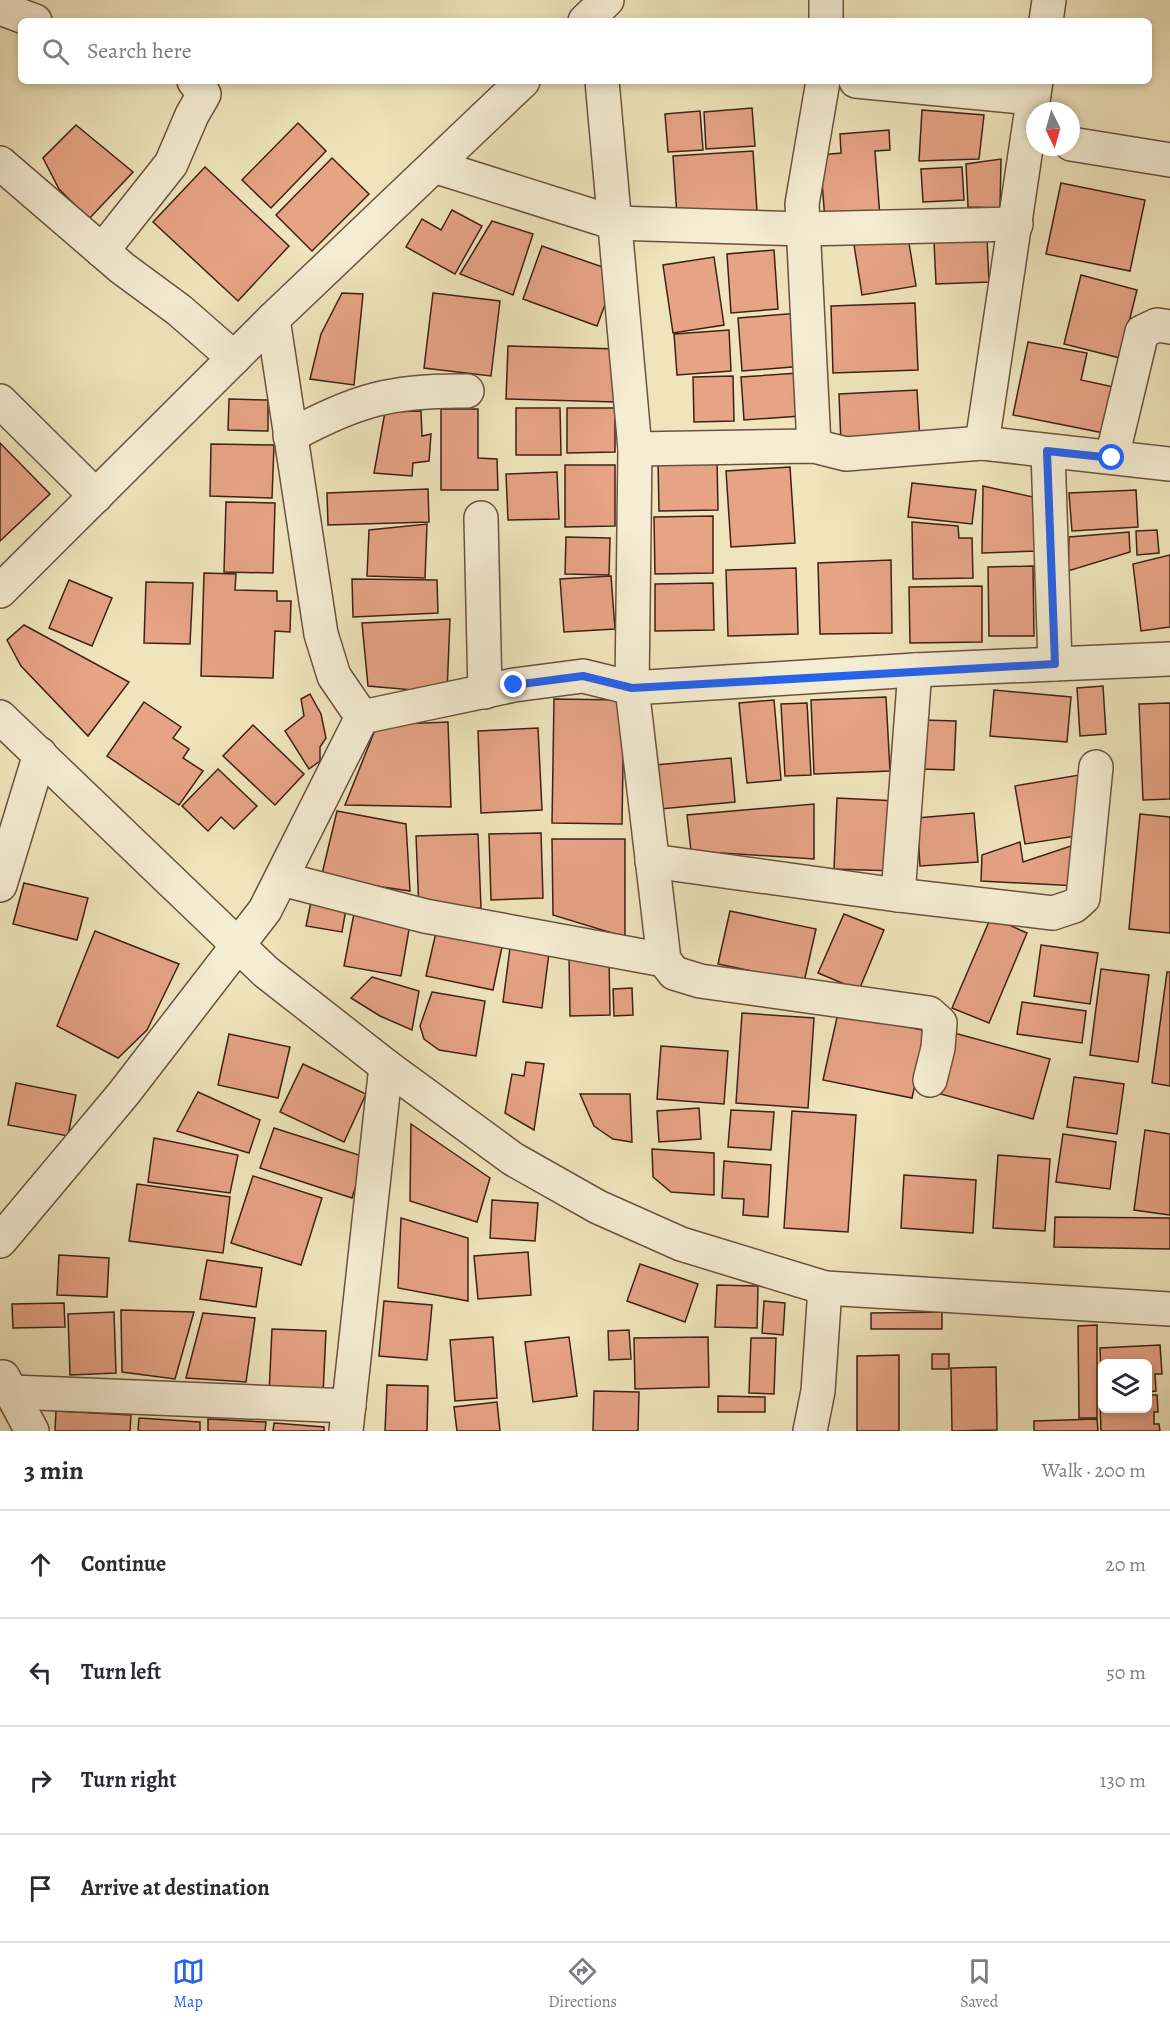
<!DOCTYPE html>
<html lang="en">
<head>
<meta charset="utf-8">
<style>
	body { margin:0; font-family:Alegreya,serif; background:#f2f2f3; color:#2b2b33 }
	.controls { position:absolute; right:18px; bottom:18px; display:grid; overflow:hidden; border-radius:9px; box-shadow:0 3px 9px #0003 }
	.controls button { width:54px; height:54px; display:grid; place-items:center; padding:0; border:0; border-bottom:2px solid #e1e1e2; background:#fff; color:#2b2b33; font:30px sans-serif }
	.compass { position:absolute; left:1026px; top:102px; width:54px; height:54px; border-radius:50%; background:#fff; box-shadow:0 3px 9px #0003; rotate:175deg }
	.stop { position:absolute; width:18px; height:18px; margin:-14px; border:4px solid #2563eb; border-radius:50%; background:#fff }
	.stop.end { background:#2563eb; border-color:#fff; box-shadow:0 2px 6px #0008 }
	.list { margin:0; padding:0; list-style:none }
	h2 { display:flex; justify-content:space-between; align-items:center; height:78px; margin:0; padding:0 24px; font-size:26px }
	h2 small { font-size:20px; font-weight:400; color:#7c7c81 }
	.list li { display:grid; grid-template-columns:39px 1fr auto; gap:18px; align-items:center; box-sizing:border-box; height:108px; padding:0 24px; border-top:2px solid #e1e1e2 }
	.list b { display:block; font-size:22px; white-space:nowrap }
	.list em { font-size:20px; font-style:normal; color:#7c7c81 }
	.icon { flex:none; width:33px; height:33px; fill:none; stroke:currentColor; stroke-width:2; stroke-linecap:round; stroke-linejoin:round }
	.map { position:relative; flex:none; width:1170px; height:1431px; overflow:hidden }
	.search { position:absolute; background:#fff; box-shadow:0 3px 9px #0003; left:18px; right:18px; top:18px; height:66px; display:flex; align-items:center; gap:15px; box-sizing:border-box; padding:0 21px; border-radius:9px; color:#7c7c81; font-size:22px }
	.sheet { height:510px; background:#fff }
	nav { display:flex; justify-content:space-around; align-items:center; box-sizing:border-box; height:84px; border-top:2px solid #e1e1e2; background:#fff; font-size:16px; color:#7c7c81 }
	nav a { display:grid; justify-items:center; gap:3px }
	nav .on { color:#2563eb }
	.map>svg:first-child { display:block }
	.building { fill:#e6a386; stroke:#3f2114; stroke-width:1.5 }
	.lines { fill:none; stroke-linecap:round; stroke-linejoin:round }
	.minor-casing { stroke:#6b523e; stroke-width:36 }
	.minor { stroke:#f5edd3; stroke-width:33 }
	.route { stroke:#2563eb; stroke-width:8 }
</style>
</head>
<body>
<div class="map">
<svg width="1170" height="1431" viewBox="0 0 1170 1431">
	<rect width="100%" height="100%" fill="#efe4bc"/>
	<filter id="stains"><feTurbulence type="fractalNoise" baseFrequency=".00333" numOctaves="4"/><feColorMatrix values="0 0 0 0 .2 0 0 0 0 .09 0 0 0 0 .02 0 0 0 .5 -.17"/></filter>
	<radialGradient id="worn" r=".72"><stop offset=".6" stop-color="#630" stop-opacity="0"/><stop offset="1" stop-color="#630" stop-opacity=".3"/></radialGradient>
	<g class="building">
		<polygon points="752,108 755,146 706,149 704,112"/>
		<polygon points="922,110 984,115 979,159 919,161"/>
		<polygon points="700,111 703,150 668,152 665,114"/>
		<polygon points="298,123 326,151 271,208 242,180"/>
		<polygon points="76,125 133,172 89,219 59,189 43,158"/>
		<polygon points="889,130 890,150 875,151 880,217 825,221 820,155 841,153 840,134"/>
		<polygon points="753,151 757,211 677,217 673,156"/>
		<polygon points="332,158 369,194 312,251 276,215"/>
		<polygon points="1001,159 1000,208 968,207 966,164"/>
		<polygon points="205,167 289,246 238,301 153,222"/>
		<polygon points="962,167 964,200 923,202 921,169"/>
		<polygon points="1061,183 1145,200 1130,271 1046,254"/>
		<polygon points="452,210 482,226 455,274 406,247 422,219 441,230"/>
		<polygon points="492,221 533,234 513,295 460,274"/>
		<polygon points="908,237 916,286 862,295 854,245"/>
		<polygon points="987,238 989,282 936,284 934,241"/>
		<polygon points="542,246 617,272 597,326 523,299"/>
		<polygon points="774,250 778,309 731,313 727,254"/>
		<polygon points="714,257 724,325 673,333 663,265"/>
		<polygon points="1081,275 1137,290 1120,358 1064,344"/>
		<polygon points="342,293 363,294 354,385 310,379 321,334"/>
		<polygon points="433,293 500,301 491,376 424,368"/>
		<polygon points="915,303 918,370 833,373 831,306"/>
		<polygon points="800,313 804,366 742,371 738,318"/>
		<polygon points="729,330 731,371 677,375 674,334"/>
		<polygon points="1028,342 1087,353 1081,380 1114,387 1104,433 1013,415"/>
		<polygon points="508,346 618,349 616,402 506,399"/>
		<polygon points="798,373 801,416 744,420 741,377"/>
		<polygon points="733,376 734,421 694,422 693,377"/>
		<polygon points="917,390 920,440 841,444 839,394"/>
		<polygon points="229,399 268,400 268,431 228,430"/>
		<polygon points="516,408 560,408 561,455 516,455"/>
		<polygon points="567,408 615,408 615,452 567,453"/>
		<polygon points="441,409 478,409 478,458 497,459 498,490 441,490"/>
		<polygon points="421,411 422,436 431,434 429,461 413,463 412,476 374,473 385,412"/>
		<polygon points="0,443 50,494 0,541"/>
		<polygon points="211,444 274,445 272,498 210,496"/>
		<polygon points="717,460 718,510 659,511 658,461"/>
		<polygon points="565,465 615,465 615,526 565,527"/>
		<polygon points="790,467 795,543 731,547 726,471"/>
		<polygon points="557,472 559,519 508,520 506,474"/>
		<polygon points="912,483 976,490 972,524 908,517"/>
		<polygon points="983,486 1033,497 1037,551 982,553"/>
		<polygon points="428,489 429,522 328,525 327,493"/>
		<polygon points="1136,490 1138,527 1072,531 1069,493"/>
		<polygon points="226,502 275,503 273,573 224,572"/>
		<polygon points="713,516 713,573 655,574 654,517"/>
		<polygon points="912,522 958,526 959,538 972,538 973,578 913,579"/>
		<polygon points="427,524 425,578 367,576 369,530"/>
		<polygon points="1157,530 1159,553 1137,555 1136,531"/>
		<polygon points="1129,532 1130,552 1068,571 1069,537"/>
		<polygon points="566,537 610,538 609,575 565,574"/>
		<polygon points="1170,555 1170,627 1141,631 1133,564"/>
		<polygon points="891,560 892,633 820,634 818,563"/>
		<polygon points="1033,566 1034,636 989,636 988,567"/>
		<polygon points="796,568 798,634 728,636 726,570"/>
		<polygon points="204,573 236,574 235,590 277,591 277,601 291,601 290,632 275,631 273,678 201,676"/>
		<polygon points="611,576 615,629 564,632 560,579"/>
		<polygon points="352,579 437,580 438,613 353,617"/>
		<polygon points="69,580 112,598 92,646 49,628"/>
		<polygon points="146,582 193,583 190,644 144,643"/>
		<polygon points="713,583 714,630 655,631 655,584"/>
		<polygon points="982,586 982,642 910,643 909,587"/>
		<polygon points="450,619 447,693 368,686 362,623"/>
		<polygon points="24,625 129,682 88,736 21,666 7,640"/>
		<polygon points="1103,686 1106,734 1080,736 1077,688"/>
		<polygon points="994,690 1071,697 1067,742 990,736"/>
		<polygon points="310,694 321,714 326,738 320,747 320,761 309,769 285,731 304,716 301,699"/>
		<polygon points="886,697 890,771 814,774 811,700"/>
		<polygon points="554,699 624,700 622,824 552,823"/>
		<polygon points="774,700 781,780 747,783 739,703"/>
		<polygon points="144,702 181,727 173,738 189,749 183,758 203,771 179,805 107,756"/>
		<polygon points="807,703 811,775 785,776 781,704"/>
		<polygon points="1170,703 1170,799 1143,800 1139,704"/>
		<polygon points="923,720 956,721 954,770 922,769"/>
		<polygon points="448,722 451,807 345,805 377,725"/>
		<polygon points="253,725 304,774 275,805 223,756"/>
		<polygon points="538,728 542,810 481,813 478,731"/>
		<polygon points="731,758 735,802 660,809 655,765"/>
		<polygon points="218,769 257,806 234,829 221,817 208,831 182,806"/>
		<polygon points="1079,775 1089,834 1025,844 1015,786"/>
		<polygon points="837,798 898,801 895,871 834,869"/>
		<polygon points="814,804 814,859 691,851 687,815"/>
		<polygon points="337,811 406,824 410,891 321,878"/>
		<polygon points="974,813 978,862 920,866 917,818"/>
		<polygon points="1140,814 1170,817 1170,933 1129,929"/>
		<polygon points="541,833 543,898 491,900 489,834"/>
		<polygon points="478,834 481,908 419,910 416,836"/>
		<polygon points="552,839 625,839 625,937 553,915"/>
		<polygon points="1020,842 1023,862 1080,843 1078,886 981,881 982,855"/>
		<polygon points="24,883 88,898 77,940 13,924"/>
		<polygon points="312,897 347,903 342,932 306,926"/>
		<polygon points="355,908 411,918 401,976 344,966"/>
		<polygon points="730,911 816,929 804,982 718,964"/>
		<polygon points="844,914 884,930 859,990 818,973"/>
		<polygon points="991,917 1027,933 989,1023 952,1008"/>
		<polygon points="437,928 503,942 493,990 426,976"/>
		<polygon points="95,931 179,964 147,1030 118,1058 57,1026"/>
		<polygon points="1041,945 1098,953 1090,1004 1034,996"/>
		<polygon points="510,948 549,953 542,1008 503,1002"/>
		<polygon points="569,955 609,955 610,1015 570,1016"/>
		<polygon points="1101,969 1149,975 1138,1062 1090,1055"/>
		<polygon points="1167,972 1170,972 1170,1086 1152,1083"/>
		<polygon points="372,977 419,991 412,1030 380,1016 351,998"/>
		<polygon points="632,988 633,1015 614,1016 613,989"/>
		<polygon points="432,992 485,1001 476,1056 439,1050 424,1039 420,1026"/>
		<polygon points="1022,1002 1086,1011 1082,1043 1017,1034"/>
		<polygon points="742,1013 814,1018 808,1108 736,1103"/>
		<polygon points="838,1013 927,1031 912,1098 823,1080"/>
		<polygon points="954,1033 1050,1059 1033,1119 937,1093"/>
		<polygon points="229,1034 290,1047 278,1098 218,1085"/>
		<polygon points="661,1046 728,1051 724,1104 657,1099"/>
		<polygon points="526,1062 544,1064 534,1130 505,1113 512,1074 524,1076"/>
		<polygon points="303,1064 366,1094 344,1142 280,1112"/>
		<polygon points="1074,1077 1124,1084 1117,1134 1067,1127"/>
		<polygon points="16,1083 76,1095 68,1136 8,1125"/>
		<polygon points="198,1092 260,1120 249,1153 177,1131"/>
		<polygon points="580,1094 630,1094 632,1142 613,1139 594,1126"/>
		<polygon points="699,1108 701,1139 659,1142 657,1111"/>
		<polygon points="731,1110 774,1112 771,1150 728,1147"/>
		<polygon points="792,1111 856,1115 848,1232 784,1228"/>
		<polygon points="411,1124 490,1178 477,1222 410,1201"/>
		<polygon points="274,1128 365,1157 352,1198 260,1168"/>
		<polygon points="1145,1130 1170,1134 1170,1215 1134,1210"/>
		<polygon points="1063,1134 1116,1142 1110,1189 1056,1182"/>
		<polygon points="154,1138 238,1155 230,1193 148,1182"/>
		<polygon points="652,1149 714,1153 714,1195 671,1192 653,1177"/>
		<polygon points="998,1155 1050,1159 1045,1231 993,1228"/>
		<polygon points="724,1161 771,1165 768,1217 743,1215 744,1199 722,1198"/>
		<polygon points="904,1175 976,1180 973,1233 901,1228"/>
		<polygon points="253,1176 322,1198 301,1265 231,1243"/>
		<polygon points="137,1184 230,1197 223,1253 129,1241"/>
		<polygon points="492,1200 538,1203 535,1241 490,1238"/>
		<polygon points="1055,1217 1170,1218 1170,1249 1054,1247"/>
		<polygon points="401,1218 468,1238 468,1301 398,1288"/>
		<polygon points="528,1252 531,1295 478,1299 474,1256"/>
		<polygon points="59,1255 109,1258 107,1297 57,1295"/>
		<polygon points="207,1260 262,1268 256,1307 200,1299"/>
		<polygon points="640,1264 698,1284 685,1322 627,1301"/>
		<polygon points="717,1285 758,1286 757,1328 715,1327"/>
		<polygon points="384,1301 432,1305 427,1360 379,1356"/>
		<polygon points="764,1301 785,1303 783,1335 762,1333"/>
		<polygon points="64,1303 65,1327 13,1328 12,1304"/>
		<polygon points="121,1310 194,1312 175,1379 122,1372"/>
		<polygon points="114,1312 116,1373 70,1375 68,1314"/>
		<polygon points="942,1312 942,1329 871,1329 871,1313"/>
		<polygon points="203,1313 255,1318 246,1382 186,1378"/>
		<polygon points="1097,1325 1097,1418 1079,1418 1078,1326"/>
		<polygon points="272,1329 326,1331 323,1395 269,1394"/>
		<polygon points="629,1330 631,1359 609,1360 608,1331"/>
		<polygon points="493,1337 497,1398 455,1401 450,1340"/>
		<polygon points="569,1337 577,1396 533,1402 525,1342"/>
		<polygon points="708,1337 709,1387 635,1389 634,1338"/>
		<polygon points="751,1338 776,1338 774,1394 749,1393"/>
		<polygon points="1160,1345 1162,1374 1155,1374 1156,1391 1148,1392 1148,1364 1102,1364 1102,1396 1100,1348"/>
		<rect x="932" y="1354" width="17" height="15"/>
		<polygon points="899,1355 899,1431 857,1431 857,1356"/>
		<polygon points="996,1367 997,1430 952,1431 951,1368"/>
		<polygon points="387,1385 428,1386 427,1431 385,1431"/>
		<polygon points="594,1391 639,1392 638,1431 593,1431"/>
		<polygon points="1148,1395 1157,1395 1158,1412 1154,1412 1154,1424 1159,1424 1160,1431 1101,1431 1100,1404 1102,1404 1102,1408 1148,1408"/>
		<polygon points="718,1396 765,1397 765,1412 718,1412"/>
		<polygon points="497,1402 500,1431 457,1431 454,1407"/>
		<polygon points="56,1411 131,1415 130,1431 55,1431"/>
		<polygon points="139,1418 200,1422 200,1431 138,1431"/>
		<polygon points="208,1419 266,1422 265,1431 208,1431"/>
		<polygon points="1097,1419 1098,1431 1034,1431 1034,1421"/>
		<polygon points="274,1423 324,1427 324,1431 273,1431"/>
	</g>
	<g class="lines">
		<defs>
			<g id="minor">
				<polyline points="826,0 826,21"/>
				<polyline points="0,8 35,21"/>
				<polyline points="585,21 607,0"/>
				<polyline points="1046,21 1049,0"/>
				<polyline points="602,81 635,449 632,688 664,960 674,973 700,981 929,1013 940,1023 938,1048 930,1080"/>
				<polyline points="856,81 1033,98"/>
				<polyline points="1071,144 1170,160"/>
				<polyline points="0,163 122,268 179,310 234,358"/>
				<polyline points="434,166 615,223 804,229 1016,224"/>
				<polyline points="102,251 171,164 192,115 204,94 194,81"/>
				<polyline points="273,319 321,634 334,676 362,717"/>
				<polyline points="0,401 96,496"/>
				<path d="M 290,436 C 356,400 392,390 467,391"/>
				<polyline points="982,443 1036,81"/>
				<polyline points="814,446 802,204 823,81"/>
				<polyline points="635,449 814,446 846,454 982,443 1170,464"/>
				<polyline points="1048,451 1055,664"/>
				<polyline points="1112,457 1142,332 1157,325 1170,327"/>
				<polyline points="481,518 485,692"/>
				<polyline points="0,591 273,319 523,81"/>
				<polyline points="0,717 266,972 386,1066 513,1159 598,1207 681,1244 825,1288 1170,1309"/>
				<polyline points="652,861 898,895 1053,913 1074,906 1083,898 1096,767"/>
				<polyline points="282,879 425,916 664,960"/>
				<polyline points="0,885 40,754"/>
				<polyline points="898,895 915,670"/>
				<polyline points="0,1241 124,1093 265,910 362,717 514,685 583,676 632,688 915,670 1170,659"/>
				<polyline points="3,1377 32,1431"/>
				<polyline points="13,1392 349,1406"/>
				<polyline points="346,1431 386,1066"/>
				<polyline points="810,1431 818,1391 825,1288"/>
			</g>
		</defs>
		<use href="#minor" class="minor-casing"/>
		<use href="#minor" class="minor"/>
	</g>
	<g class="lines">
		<polyline class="route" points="514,685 583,676 632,688 1055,664 1047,451 1112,458"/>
	</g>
	<rect width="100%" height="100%" filter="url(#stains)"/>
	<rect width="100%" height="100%" fill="url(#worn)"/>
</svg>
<div class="controls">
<button><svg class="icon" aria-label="layers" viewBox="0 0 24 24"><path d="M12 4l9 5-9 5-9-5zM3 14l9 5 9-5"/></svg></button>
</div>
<svg class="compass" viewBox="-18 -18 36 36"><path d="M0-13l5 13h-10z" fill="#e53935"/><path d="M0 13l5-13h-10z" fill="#7c7c81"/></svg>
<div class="stop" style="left:1112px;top:458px"></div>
<div class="stop end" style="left:514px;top:685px"></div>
<div class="search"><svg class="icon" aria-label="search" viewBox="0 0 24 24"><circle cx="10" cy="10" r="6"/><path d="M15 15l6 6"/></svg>Search here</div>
</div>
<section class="sheet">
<h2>3 min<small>Walk · 200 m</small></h2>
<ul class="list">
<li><svg class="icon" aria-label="ahead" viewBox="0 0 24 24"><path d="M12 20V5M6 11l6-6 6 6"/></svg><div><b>Continue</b></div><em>20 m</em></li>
<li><svg class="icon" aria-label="left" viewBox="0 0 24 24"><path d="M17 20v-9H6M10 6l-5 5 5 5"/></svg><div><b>Turn left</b></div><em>50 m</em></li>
<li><svg class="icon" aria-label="right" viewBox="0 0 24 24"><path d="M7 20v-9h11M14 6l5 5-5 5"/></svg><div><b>Turn right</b></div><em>130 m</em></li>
<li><svg class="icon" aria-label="arrive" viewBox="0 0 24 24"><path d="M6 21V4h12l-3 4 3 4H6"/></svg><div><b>Arrive at destination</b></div></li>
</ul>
</section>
<nav>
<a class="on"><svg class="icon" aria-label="map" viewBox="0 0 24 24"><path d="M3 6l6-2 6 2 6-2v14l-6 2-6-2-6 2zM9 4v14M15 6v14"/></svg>Map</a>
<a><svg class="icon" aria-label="directions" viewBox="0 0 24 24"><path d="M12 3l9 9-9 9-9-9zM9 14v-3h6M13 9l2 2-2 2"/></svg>Directions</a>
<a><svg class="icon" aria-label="saved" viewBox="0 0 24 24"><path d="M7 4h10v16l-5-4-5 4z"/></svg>Saved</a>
</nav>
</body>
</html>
